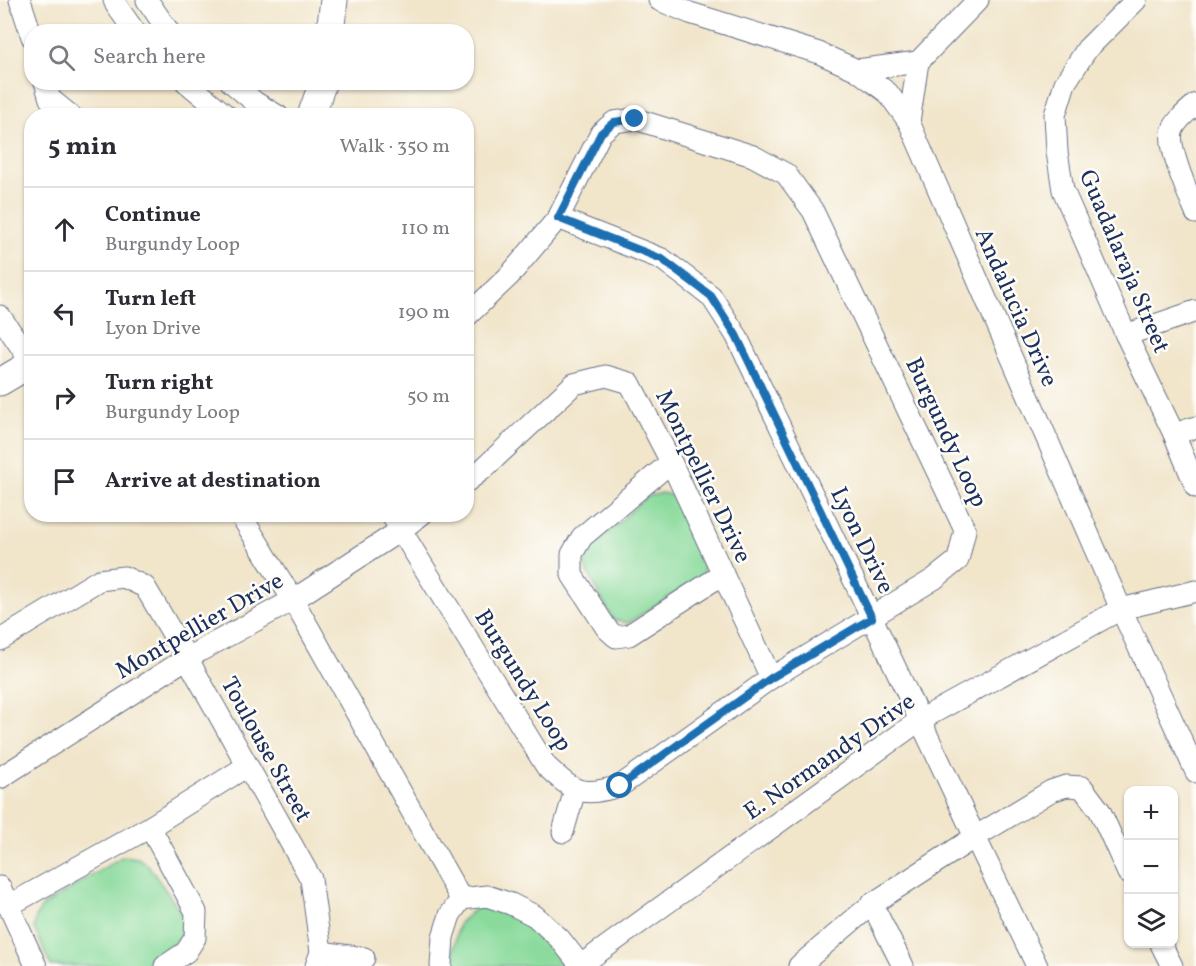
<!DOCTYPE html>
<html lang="en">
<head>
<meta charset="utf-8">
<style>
	body { margin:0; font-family:Vollkorn,serif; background:#f7f7f7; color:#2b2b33 }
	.controls { position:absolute; right:18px; bottom:18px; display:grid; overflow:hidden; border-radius:12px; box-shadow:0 2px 4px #0004 }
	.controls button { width:54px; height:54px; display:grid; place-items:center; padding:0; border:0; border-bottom:2px solid #e1e1e2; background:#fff; color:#2b2b33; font:30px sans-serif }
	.stop { position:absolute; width:18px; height:18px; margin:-14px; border:4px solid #1f6fb2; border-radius:50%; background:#fff }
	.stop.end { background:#1f6fb2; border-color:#fff; box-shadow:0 2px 6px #0008 }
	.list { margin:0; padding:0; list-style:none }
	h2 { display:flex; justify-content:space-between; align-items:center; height:78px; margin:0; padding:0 24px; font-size:26px }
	h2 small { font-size:20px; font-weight:400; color:#7c7c81 }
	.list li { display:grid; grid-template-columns:39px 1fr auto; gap:18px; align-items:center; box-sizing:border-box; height:84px; padding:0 24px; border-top:2px solid #e1e1e2 }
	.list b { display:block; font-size:22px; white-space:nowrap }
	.list p { margin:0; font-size:20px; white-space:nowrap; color:#7c7c81 }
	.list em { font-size:20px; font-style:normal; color:#7c7c81 }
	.icon { flex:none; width:33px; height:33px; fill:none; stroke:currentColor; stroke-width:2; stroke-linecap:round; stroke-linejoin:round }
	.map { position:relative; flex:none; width:1196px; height:966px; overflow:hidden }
	.search { position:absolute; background:#fff; box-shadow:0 2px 4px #0004; left:24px; top:24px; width:450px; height:66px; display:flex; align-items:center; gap:15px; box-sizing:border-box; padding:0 21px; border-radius:24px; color:#7c7c81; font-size:22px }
	.panel { position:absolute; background:#fff; box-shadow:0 2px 4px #0004; left:24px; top:108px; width:450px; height:414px; border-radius:24px }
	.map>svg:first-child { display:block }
	.green { fill:#89da9b; stroke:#52847c; stroke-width:1.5 }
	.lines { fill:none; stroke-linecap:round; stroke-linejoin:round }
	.minor-casing { stroke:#666f84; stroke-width:23 }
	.major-casing { stroke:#666f84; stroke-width:29 }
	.minor { stroke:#fff; stroke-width:21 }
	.major { stroke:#fff; stroke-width:27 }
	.route { stroke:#1f6fb2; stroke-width:8 }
	.labels { text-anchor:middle; stroke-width:5; stroke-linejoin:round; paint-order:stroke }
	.street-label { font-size:24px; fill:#1b2f5e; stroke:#fdfcf7 }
</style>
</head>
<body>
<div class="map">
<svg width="1196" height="966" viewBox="0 0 1196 966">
	<rect width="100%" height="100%" fill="#fdfcf7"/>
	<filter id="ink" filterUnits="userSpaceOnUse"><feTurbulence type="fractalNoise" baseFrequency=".0167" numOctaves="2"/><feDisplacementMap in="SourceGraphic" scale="12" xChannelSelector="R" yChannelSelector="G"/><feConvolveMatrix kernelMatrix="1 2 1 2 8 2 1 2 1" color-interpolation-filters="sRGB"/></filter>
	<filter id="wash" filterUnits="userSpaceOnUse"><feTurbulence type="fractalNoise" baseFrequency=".008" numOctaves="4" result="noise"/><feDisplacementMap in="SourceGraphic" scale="24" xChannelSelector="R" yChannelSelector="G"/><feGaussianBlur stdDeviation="1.35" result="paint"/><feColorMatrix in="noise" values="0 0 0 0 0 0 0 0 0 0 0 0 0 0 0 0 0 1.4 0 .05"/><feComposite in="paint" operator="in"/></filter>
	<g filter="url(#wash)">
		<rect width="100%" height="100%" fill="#f1e5ca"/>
		<g class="green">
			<polygon points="662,493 674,496 704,567 702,576 628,623 613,620 585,567 586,557 592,548 646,497"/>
			<polygon points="123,856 138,858 148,865 185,918 184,930 177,941 143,966 51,966 34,928 36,916 43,906"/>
			<polygon points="496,907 524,919 554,949 563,966 453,966 452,955 459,923 476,908"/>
		</g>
	</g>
	<g filter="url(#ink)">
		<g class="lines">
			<defs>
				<g id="minor">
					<polyline points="20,0 32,37"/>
					<polyline points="114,0 116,5 135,32"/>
					<polyline points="147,0 169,32"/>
					<polyline points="659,0 690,13 819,53 857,70 888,93 909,122 1121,609 1196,772"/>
					<polyline points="1136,0 1087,49 1065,83 1055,115 1057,152 1063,190 1126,335 1174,434 1196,487"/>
					<polyline points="918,62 978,0"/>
					<polyline points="857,70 918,62"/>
					<polyline points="45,82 50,99 71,116"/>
					<polyline points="186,82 227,116"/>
					<polyline points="231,82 256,103 278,116"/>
					<path d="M 1196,104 C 1188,111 1175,121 1172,132 C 1168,149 1189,196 1196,213"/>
					<polyline points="909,122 918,62"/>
					<polyline points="558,218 662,259 711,296 736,335 872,618 975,837 1037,966"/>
					<polyline points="0,316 32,363"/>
					<polyline points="1126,335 1196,311"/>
					<polyline points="1174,434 1196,427"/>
					<polyline points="671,462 582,537 572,554 572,575 607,629 616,637 629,635 723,574"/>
					<polyline points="466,482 483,469 574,384 606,376 630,383 671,462 771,678"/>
					<polyline points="240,514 293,600 461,899"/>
					<path d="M 391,514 L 546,766 C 575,793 581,797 620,786 L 771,678 L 934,579 L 958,560 L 965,530 L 813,211 L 786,174 L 753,156 L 635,119 L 614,122 L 601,133 L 558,218 L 509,276 L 466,317"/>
					<polyline points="0,640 99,580 124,577 145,587 187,658 311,879 321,952 316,966"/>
					<polyline points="0,778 187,658 293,600 401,530 422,514"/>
					<polyline points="150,827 196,912 195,938 186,952 165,966"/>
					<polyline points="563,832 575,790"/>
					<polyline points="0,887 36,966"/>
					<polyline points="872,904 903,966"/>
					<polyline points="8,906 150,827 247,766"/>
					<polyline points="1161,944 1172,966"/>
					<polyline points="321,952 364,958"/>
					<polyline points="581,965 920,720 1121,609 1196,591"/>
					<polyline points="441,966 443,937 450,915 461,899 487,896 511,904 535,916 560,939 581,966"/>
					<polyline points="799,966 872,904 975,837 1051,791 1066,786 1082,787 1100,811 1128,873"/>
				</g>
				<g id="major">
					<polyline points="330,32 334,0"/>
					<polyline points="311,116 323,82"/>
					<polyline points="0,382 32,363"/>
				</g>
			</defs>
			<use href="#minor" class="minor-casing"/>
			<use href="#major" class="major-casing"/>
			<use href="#minor" class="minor"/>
			<use href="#major" class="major"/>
		</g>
	</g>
	<g class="lines" filter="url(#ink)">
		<polyline class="route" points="620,786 771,678 872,618 736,335 711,296 662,259 558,218 601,133 614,122 635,119"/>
	</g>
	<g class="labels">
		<g class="street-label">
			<text transform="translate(1125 261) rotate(67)" y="8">Guadalaraja Street</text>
			<text transform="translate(1017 307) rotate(66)" y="8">Andalucia Drive</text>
			<text transform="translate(947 432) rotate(65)" y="8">Burgundy Loop</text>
			<text transform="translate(704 476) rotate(64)" y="8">Montpellier Drive</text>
			<text transform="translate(863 540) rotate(64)" y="8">Lyon Drive</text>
			<text transform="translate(199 625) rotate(-30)" y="8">Montpellier Drive</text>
			<text transform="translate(524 680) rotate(58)" y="8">Burgundy Loop</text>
			<text transform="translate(267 749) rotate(61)" y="8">Toulouse Street</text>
			<text transform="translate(829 756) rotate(-35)" y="8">E. Normandy Drive</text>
		</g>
	</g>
</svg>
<div class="controls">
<button>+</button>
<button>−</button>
<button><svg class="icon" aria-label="layers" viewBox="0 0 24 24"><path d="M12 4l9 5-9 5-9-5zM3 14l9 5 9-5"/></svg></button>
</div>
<div class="stop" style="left:620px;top:786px"></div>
<div class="stop end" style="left:635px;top:119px"></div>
<div class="search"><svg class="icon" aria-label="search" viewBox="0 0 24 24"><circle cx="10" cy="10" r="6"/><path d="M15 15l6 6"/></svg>Search here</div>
<section class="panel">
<h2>5 min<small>Walk · 350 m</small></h2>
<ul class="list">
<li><svg class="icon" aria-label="ahead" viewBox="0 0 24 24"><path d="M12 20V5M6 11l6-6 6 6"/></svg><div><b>Continue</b><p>Burgundy Loop</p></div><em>110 m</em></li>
<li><svg class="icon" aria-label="left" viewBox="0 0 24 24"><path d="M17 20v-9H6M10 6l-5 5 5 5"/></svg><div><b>Turn left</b><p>Lyon Drive</p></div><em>190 m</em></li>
<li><svg class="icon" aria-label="right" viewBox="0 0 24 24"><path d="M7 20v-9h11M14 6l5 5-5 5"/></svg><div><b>Turn right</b><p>Burgundy Loop</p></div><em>50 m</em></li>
<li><svg class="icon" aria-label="arrive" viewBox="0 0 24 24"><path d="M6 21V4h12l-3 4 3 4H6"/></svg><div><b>Arrive at destination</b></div></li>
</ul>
</section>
</div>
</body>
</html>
